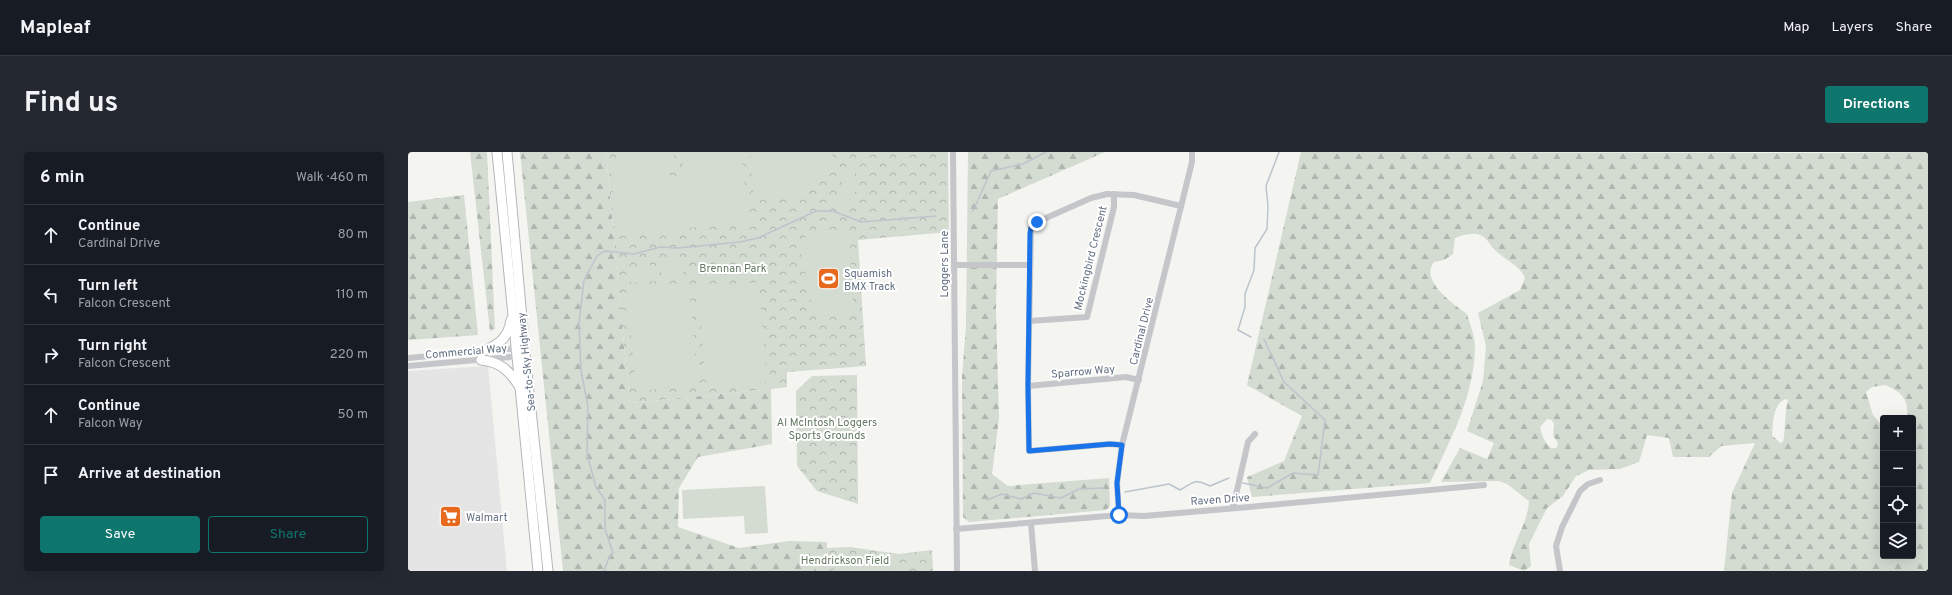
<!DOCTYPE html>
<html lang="en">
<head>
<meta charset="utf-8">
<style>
	body { margin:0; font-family:Overpass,sans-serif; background:#242831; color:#f1f3f6 }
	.controls { position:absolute; right:12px; bottom:12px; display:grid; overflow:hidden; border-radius:4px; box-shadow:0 4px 16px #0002 }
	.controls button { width:36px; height:36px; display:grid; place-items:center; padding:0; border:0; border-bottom:1px solid #363941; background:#171b24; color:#f1f3f6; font:20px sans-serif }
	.stop { position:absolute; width:12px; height:12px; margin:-9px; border:3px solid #1a73e8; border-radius:50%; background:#fff }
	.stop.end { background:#1a73e8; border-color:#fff; box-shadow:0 1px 4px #0008 }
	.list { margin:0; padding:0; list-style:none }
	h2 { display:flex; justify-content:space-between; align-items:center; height:52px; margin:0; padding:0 16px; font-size:17px }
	h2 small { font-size:13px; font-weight:400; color:#9ea1a6 }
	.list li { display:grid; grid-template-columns:26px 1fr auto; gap:12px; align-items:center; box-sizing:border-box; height:60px; padding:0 16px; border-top:1px solid #363941 }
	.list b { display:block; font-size:15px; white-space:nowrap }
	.list p { margin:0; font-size:13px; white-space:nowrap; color:#9ea1a6 }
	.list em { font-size:13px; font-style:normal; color:#9ea1a6 }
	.actions { display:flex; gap:8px; padding:12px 16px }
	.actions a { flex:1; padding:9px 0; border:1px solid #0f766e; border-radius:4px; text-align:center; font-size:14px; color:#0f766e }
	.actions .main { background:#0f766e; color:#fff }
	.icon { flex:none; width:22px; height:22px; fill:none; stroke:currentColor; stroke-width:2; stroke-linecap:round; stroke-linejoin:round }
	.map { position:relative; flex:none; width:1520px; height:419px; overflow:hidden; border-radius:4px }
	header { display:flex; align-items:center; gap:24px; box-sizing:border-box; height:56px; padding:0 20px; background:#171b24; border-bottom:1px solid #363941 }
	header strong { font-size:19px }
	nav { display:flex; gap:22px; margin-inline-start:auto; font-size:14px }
	.intro { display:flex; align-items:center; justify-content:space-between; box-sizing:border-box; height:96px; padding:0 24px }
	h1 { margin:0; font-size:28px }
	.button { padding:10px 18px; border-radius:4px; background:#0f766e; color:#fff; font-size:14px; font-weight:700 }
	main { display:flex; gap:24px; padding:0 24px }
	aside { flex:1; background:#171b24; border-radius:4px; box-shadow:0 4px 16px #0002 }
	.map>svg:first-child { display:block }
	.built { fill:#e4e5e4 }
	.forest { fill:url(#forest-firs); fill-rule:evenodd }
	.park { fill:url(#park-crowns) }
	.pitch { fill:#d4dbd1 }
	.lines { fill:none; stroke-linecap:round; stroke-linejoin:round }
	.stream { stroke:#bcc5cc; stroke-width:1.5 }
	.highway-casing { stroke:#b4b6ba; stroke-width:11 }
	.minor { stroke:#c4c6ca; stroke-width:6 }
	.highway { stroke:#fff; stroke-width:9 }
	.route { stroke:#1a73e8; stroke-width:5 }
	.labels { text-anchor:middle; stroke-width:4; stroke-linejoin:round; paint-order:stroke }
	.street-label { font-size:11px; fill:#626f82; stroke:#fff }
	.park-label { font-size:11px; fill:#637961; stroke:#fff }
	.poi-label { font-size:11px; fill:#626f82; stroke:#fff; text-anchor:start }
</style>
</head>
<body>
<header>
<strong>Mapleaf</strong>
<nav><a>Map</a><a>Layers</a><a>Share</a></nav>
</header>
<div class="intro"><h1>Find us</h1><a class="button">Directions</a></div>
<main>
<aside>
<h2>6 min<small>Walk · 460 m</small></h2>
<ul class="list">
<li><svg class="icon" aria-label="ahead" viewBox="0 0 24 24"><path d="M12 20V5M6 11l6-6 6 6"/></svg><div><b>Continue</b><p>Cardinal Drive</p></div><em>80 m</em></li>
<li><svg class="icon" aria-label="left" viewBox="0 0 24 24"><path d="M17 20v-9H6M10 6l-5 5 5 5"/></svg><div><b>Turn left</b><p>Falcon Crescent</p></div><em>110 m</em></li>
<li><svg class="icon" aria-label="right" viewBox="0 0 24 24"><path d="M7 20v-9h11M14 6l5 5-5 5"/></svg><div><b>Turn right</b><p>Falcon Crescent</p></div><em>220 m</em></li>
<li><svg class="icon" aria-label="ahead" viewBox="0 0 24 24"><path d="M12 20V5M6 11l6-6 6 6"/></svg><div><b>Continue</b><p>Falcon Way</p></div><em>50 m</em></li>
<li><svg class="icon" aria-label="arrive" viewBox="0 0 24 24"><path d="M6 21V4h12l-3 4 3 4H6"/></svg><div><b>Arrive at destination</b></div></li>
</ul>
<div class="actions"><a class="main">Save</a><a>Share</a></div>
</aside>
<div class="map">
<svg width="1520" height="419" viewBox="0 0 1520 419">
	<defs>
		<pattern id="forest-firs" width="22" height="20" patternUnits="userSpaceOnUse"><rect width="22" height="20" fill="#d4dbd1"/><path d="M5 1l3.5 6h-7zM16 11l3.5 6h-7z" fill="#afb6af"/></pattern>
		<pattern id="park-crowns" width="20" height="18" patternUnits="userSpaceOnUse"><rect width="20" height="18" fill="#d4dbd1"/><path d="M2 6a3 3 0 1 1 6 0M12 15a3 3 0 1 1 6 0" fill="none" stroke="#afb6af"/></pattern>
	</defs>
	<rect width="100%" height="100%" fill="#f4f4f0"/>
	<polygon class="built" points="80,214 99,419 0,419 0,219"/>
	<g class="forest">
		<polygon points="62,0 79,0 87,177 82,179"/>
		<path d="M 112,0 L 198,0 C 206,84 213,168 222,251 L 363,237 L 364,292 L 290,305 L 271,336 L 270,375 L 331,396 L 381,389 L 419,390 L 419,402 L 405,405 L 406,419 L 155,419 Z"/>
		<polygon points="560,0 697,0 590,47 588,157 591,266 584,322 600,334 701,326 702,354 698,358 561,370 555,365 554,225 558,174"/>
		<path d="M 893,0 L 1433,1 L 1520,0 L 1520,419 L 1316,419 L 1324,341 L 1347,291 L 1313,294 L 1301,305 L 1265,305 L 1261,286 L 1239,283 L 1231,310 L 1212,317 L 1181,318 L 1168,324 L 1155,344 L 1139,356 L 1121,392 L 1123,414 L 1116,419 L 1101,413 C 1104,391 1120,372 1121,349 L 1099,332 L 1091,329 L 1033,330 L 1052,296 L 1079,307 L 1086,291 L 1059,279 L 1075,229 L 1078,194 L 1070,161 L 1112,138 L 1117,126 C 1114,115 1094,106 1085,96 C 1081,91 1079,86 1072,83 C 1065,80 1054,83 1047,86 L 1045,102 L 1036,108 L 1026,110 C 1011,129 1047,153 1059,162 C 1062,172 1067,185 1067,195 C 1066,244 1043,287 1022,331 L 844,345 L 839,325 L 876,309 L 894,264 L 839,233 ZM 1477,233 C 1494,240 1501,247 1499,266 L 1505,266 L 1505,404 L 1475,404 L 1475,275 L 1465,263 L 1458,240 L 1464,235 ZM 1378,247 L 1380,248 C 1376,262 1378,277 1375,290 L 1372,291 L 1364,283 C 1365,271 1365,251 1378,247 ZM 1139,267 L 1144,268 L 1146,272 L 1145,284 L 1149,289 L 1150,294 L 1148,296 L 1143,296 C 1136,290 1134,284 1132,275 Z"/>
		<polygon points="56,43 70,183 0,188 0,50"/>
	</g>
	<g class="park">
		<path d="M 198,0 L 540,0 L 541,80 L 450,88 L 458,214 L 379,220 L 379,235 L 363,237 L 222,251 C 213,168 206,84 198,0 Z"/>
		<polygon points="449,223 450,352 409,339 389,314 388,239 404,224"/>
		<polygon points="442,395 491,402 524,398 525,419 406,419 405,405 418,402 419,396"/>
	</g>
	<g class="pitch">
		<polygon points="212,0 266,0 268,20 260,21 268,32 272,16 275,14 274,0 333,0 341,68 338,71 280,76 280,79 213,84 207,81 202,7 212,6"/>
		<path d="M 342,0 L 425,0 C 417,48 386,47 346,48 Z"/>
		<path d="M 441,17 L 447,17 L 447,48 L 443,56 L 435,57 L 431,55 C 432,43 432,24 441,17 Z"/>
		<polygon points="406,80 441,84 446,164 411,165 404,155 393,100 395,88 399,83"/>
		<polygon points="274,109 276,124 254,126 252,111"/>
		<polygon points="247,113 248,129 223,131 221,115"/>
		<polygon points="351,130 359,230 298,235 290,135"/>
		<polygon points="281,132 290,234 228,239 219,137"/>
		<polygon points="355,334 357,335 360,381 337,382 336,364 275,367 274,338"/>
		<polygon points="441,402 466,406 490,419 426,419 425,404"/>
	</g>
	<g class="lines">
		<g class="stream">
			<polyline points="565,59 583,19 615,12 638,0"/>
			<polyline points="843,185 830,178 837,155 837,142 846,118 847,96 859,77 860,54 858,34 871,0"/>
			<polyline points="835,331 859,336 885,321 910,323 917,268 876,230 856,187"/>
			<path d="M 717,340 L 761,332 L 772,338 C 786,330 786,326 802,334 L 821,326"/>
			<polyline points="579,348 594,342 613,347 626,341 653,346 671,337 696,336"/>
			<polyline points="196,419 200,408 205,401 197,377 197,348 188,335 179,302 180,254 173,219 171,171 176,128 189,104 196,99 226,102 252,95 270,96 332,90 350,86 408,59 425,59 453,70 528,64"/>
		</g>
		<defs>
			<g id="highway">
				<polyline points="89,0 130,419"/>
				<polyline points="99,0 118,211 140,419"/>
				<path d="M 73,200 C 90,193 100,187 103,168"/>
				<path d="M 73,208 C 92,210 101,218 111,234"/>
			</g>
		</defs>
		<use href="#highway" class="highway-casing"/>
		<g class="minor">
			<polyline points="545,0 549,419"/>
			<polyline points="546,113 621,113"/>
			<polyline points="621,169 679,165 706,55 706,42"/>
			<polyline points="0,206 111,196"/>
			<polyline points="0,214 112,204"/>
			<polyline points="620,234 718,225 731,228"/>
			<polyline points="714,293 702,292 621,299 620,234 623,76 629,70 683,46 699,42 726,43 773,54"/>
			<polyline points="825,356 840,290 847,282"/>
			<polyline points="711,363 709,331 714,293 784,10 784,0"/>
			<polyline points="623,371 627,419"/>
			<polyline points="548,377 711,363 736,364 841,355 1076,333"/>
			<polyline points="1152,419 1148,394 1154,375 1172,339 1180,332 1192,328"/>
		</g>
		<use href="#highway" class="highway"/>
	</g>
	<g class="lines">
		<polyline class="route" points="629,70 623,76 622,81 620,234 621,299 702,292 714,293 709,331 711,363"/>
	</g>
	<defs>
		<symbol id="stadium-square" viewBox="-11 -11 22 22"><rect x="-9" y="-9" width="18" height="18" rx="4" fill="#e6691e" stroke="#fff"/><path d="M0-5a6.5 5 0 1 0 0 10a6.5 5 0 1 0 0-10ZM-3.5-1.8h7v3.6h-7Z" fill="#fff"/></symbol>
		<symbol id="supermarket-square" viewBox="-11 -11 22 22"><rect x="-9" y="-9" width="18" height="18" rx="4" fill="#e6691e" stroke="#fff"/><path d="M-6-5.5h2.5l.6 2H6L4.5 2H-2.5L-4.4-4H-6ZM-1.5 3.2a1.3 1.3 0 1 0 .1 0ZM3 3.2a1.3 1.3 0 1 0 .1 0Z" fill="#fff"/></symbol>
	</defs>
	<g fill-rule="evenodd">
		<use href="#stadium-square" x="408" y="114" width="25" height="25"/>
		<use href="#supermarket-square" x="30" y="352" width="25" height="25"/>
	</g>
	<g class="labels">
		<g class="street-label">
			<text transform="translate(682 106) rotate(-76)" y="4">Mockingbird Crescent</text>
			<text transform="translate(536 112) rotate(-90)" y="4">Loggers Lane</text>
			<text transform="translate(733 179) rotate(-76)" y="4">Cardinal Drive</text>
			<text transform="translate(58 199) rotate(-5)" y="4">Commercial Way</text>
			<text transform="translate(118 210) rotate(-96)" y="4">Sea-to-Sky Highway</text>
			<text transform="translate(675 219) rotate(-5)" y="4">Sparrow Way</text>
			<text transform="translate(812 347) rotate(-4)" y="4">Raven Drive</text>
		</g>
		<g class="park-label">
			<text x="325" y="120">Brennan Park</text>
			<text x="419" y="274">Al McIntosh Loggers<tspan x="419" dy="13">Sports Grounds</tspan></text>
			<text x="437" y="412">Hendrickson Field</text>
		</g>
		<g class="poi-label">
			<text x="436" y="125">Squamish<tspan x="436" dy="13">BMX Track</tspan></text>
			<text x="58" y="369">Walmart</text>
		</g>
	</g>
</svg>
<div class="controls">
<button>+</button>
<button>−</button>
<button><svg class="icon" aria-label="locate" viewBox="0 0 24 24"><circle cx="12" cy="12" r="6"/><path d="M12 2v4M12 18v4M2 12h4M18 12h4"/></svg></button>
<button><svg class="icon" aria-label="layers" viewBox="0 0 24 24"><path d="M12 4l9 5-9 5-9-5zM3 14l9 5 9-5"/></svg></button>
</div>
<div class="stop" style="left:711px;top:363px"></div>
<div class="stop end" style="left:629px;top:70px"></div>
</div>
</main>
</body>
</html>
